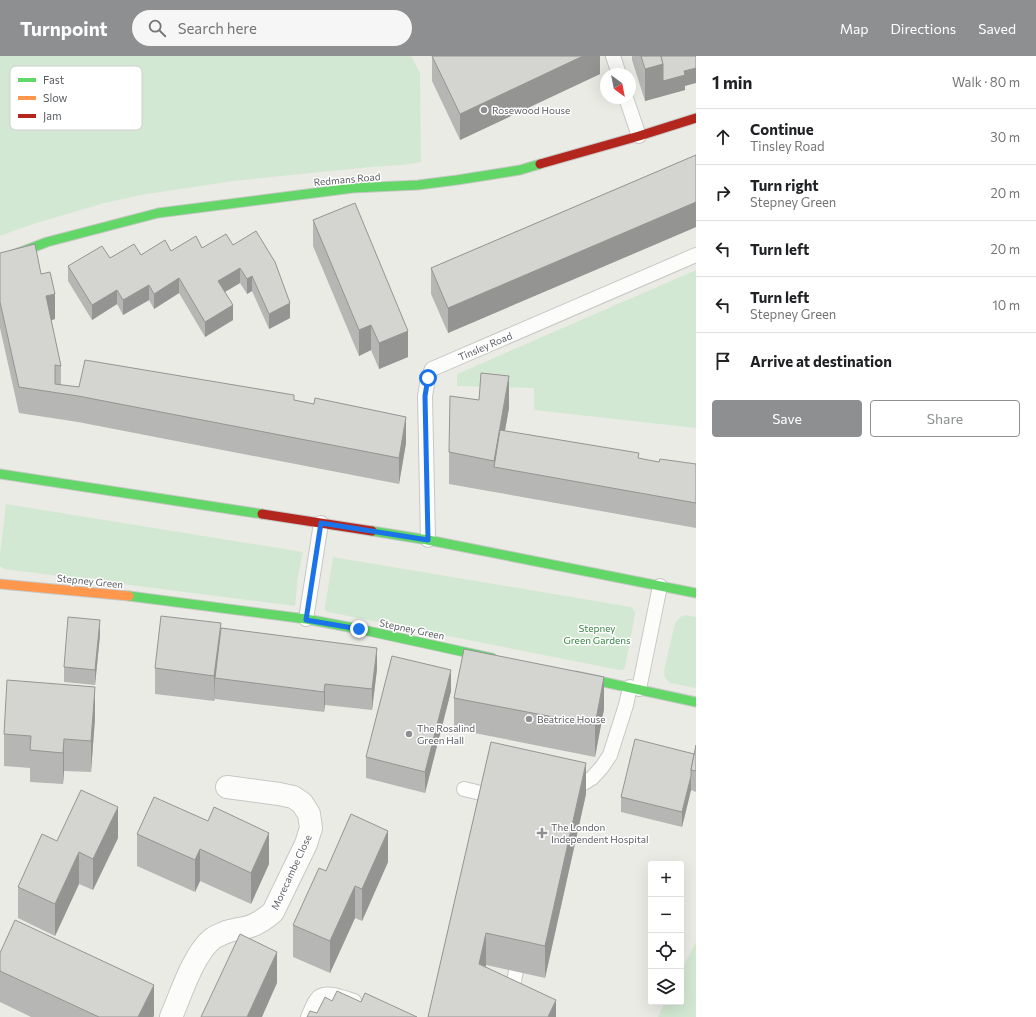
<!DOCTYPE html>
<html lang="en">
<head>
<meta charset="utf-8">
<style>
	body { margin:0; font-family:Commissioner,sans-serif; background:#f6f6f6; color:#202124 }
	.controls { position:absolute; right:12px; bottom:12px; display:grid; overflow:hidden; border-radius:4px; box-shadow:0 4px 16px #0002 }
	.controls button { width:36px; height:36px; display:grid; place-items:center; padding:0; border:0; border-bottom:1px solid #e0e0e0; background:#fff; color:#202124; font:20px sans-serif }
	.compass { position:absolute; left:600px; top:12px; width:36px; height:36px; border-radius:50%; background:#fff; box-shadow:0 4px 16px #0002; rotate:148deg }
	.stop { position:absolute; width:12px; height:12px; margin:-9px; border:3px solid #1a73e8; border-radius:50%; background:#fff }
	.stop.end { background:#1a73e8; border-color:#fff; box-shadow:0 1px 4px #0008 }
	.list { margin:0; padding:0; list-style:none }
	h2 { display:flex; justify-content:space-between; align-items:center; height:52px; margin:0; padding:0 16px; font-size:17px }
	h2 small { font-size:13px; font-weight:400; color:#757577 }
	.list li { display:grid; grid-template-columns:26px 1fr auto; gap:12px; align-items:center; box-sizing:border-box; height:56px; padding:0 16px; border-top:1px solid #e0e0e0 }
	.list b { display:block; font-size:15px; white-space:nowrap }
	.list p { margin:0; font-size:13px; white-space:nowrap; color:#757577 }
	.list em { font-size:13px; font-style:normal; color:#757577 }
	.actions { display:flex; gap:8px; padding:12px 16px }
	.actions a { flex:1; padding:9px 0; border:1px solid #8d8f91; border-radius:4px; text-align:center; font-size:14px; color:#8d8f91 }
	.actions .main { background:#8d8f91; color:#fff }
	.icon { flex:none; width:22px; height:22px; fill:none; stroke:currentColor; stroke-width:2; stroke-linecap:round; stroke-linejoin:round }
	.map { position:relative; flex:none; width:696px; height:961px; overflow:hidden }
	header { display:flex; align-items:center; gap:24px; box-sizing:border-box; height:56px; padding:0 20px; background:#8d8f91; color:#fff }
	header strong { font-size:19px }
	nav { display:flex; gap:22px; margin-inline-start:auto; font-size:14px }
	.search { width:280px; height:36px; background:#f6f6f6; display:flex; align-items:center; gap:10px; box-sizing:border-box; padding:0 14px; border-radius:22px; color:#757577; font-size:15px }
	main { display:flex }
	aside { flex:1; background:#fff }
	.map>svg:first-child { display:block }
	.green { fill:#d3e8d3 }
	.lines { fill:none; stroke-linecap:round; stroke-linejoin:round }
	.lane-casing { stroke:#c7c8c6; stroke-width:16 }
	.street-casing { stroke:#c7c8c6; stroke-width:24 }
	.fast-casing { stroke:#c8c8c7; stroke-width:11 }
	.slow-casing { stroke:#c8c8c7; stroke-width:11 }
	.jam-casing { stroke:#c8c8c7; stroke-width:11 }
	.lane { stroke:#fcfcfb; stroke-width:14 }
	.street { stroke:#fcfcfb; stroke-width:22 }
	.fast { stroke:#63d668; stroke-width:9 }
	.slow { stroke:#ff974d; stroke-width:9 }
	.jam { stroke:#b3261e; stroke-width:9 }
	.wall { fill:#b6b6b4 }
	.shaded-wall { fill:#949492 }
	.building { fill:#d4d4d1; stroke:#949492 }
	.route { stroke:#1a73e8; stroke-width:5 }
	.poi-dot { fill:#8d8f91; stroke:#fff; stroke-width:1.5 }
	.labels { text-anchor:middle; stroke-width:3; stroke-linejoin:round; paint-order:stroke }
	.poi-label { font-size:10px; fill:#5b5e63; stroke:#fff; text-anchor:start }
	.street-label { font-size:10px; fill:#5b5e63; stroke:#fff }
	.park-label { font-size:10px; fill:#378644; stroke:#fff }
	.key { fill:#fff; stroke:#cecfd0; stroke-width:1 }
	.key-label { font-size:11px; fill:#5b5e63 }
</style>
</head>
<body>
<header>
<strong>Turnpoint</strong>
<div class="search"><svg class="icon" aria-label="search" viewBox="0 0 24 24"><circle cx="10" cy="10" r="6"/><path d="M15 15l6 6"/></svg>Search here</div>
<nav><a>Map</a><a>Directions</a><a>Saved</a></nav>
</header>
<main>
<div class="map">
<svg width="696" height="961" viewBox="0 0 696 961">
	<rect width="100%" height="100%" fill="#ebebe6"/>
	<g class="green">
		<polygon points="0,0 411,0 420,17 421,106 403,109 371,111 233,125 141,139 101,148 33,168 0,180"/>
		<polygon points="696,214 696,372 534,354 534,332 457,330 457,318"/>
		<polygon points="6,448 303,496 298,520 295,550 4,513 0,510 0,498"/>
		<polygon points="333,501 631,551 634,554 635,558 625,611 623,614 619,614 328,556 325,554 325,551"/>
		<polygon points="686,559 696,561 696,632 670,627 665,622 664,615 675,567 680,561"/>
		<polygon points="696,886 696,961 658,961 665,946 681,946 681,915"/>
	</g>
	<g class="lines">
		<defs>
			<g id="lane">
				<polyline points="613,0 619,18"/>
				<polyline points="626,42 639,80"/>
				<polyline points="428,484 425,340 428,322 432,313 696,199"/>
				<polyline points="306,563 321,467"/>
				<polyline points="639,633 660,530"/>
				<polyline points="464,733 485,738"/>
				<polyline points="570,735 592,722 602,711 610,699 626,649 630,631"/>
				<polyline points="512,935 516,915"/>
				<path d="M 308,961 C 311,955 313,948 317,943 C 324,933 344,942 354,945"/>
			</g>
			<path id="street" d="M 171,961 C 181,938 193,899 212,883 C 216,880 222,878 226,876 C 232,874 238,873 244,872 C 255,870 265,863 273,856 L 306,788 L 311,772 L 309,758 L 302,747 L 293,741 L 279,738 L 227,731"/>
			<g id="fast">
				<polyline points="0,204 47,186 158,157 353,132 418,129 457,124 520,114 540,108"/>
				<polyline points="0,418 262,458"/>
				<polyline points="372,475 428,484 696,537"/>
				<polyline points="129,540 306,563 359,573 492,602"/>
				<polyline points="576,620 696,646"/>
			</g>
			<polyline id="slow" points="0,528 129,540"/>
			<g id="jam">
				<polyline points="540,108 639,80 696,62"/>
				<polyline points="262,458 372,475"/>
			</g>
		</defs>
		<use href="#lane" class="lane-casing"/>
		<use href="#street" class="street-casing"/>
		<use href="#fast" class="fast-casing"/>
		<use href="#slow" class="slow-casing"/>
		<use href="#jam" class="jam-casing"/>
		<use href="#lane" class="lane"/>
		<use href="#street" class="street"/>
		<use href="#fast" class="fast"/>
		<use href="#slow" class="slow"/>
		<use href="#jam" class="jam"/>
	</g>
	<g class="wall">
		<polygon points="432,0 600,0 600,18 460,84 432,25"/>
		<polygon points="632,0 696,0 685,30 685,34 645,45 632,4"/>
		<polygon points="696,99 696,171 448,277 431,238 431,212"/>
		<polygon points="313,164 408,301 379,313 371,294 359,300 313,190"/>
		<polygon points="233,189 290,262 269,273 252,235 247,238 240,227 225,236 233,264 205,281 179,237 154,253 149,244 123,259 117,248 92,264 68,225 68,210 110,202 171,195"/>
		<polygon points="0,197 41,218 55,263 51,264 61,310 61,329 79,331 294,344 406,387 399,428 78,366 19,357 0,272"/>
		<polygon points="479,344 509,352 505,375 639,403 659,406 696,408 696,472 494,436 449,428 449,396"/>
		<polygon points="221,572 377,613 372,654 325,649 324,656 215,643 214,645 155,638 155,612"/>
		<polygon points="100,579 95,629 64,626 64,611"/>
		<polygon points="451,635 425,737 366,722 366,701"/>
		<polygon points="454,642 604,653 595,701 454,673"/>
		<polygon points="95,662 91,716 64,715 63,728 30,726 30,712 4,710 4,678"/>
		<polygon points="491,686 586,738 545,922 486,909 486,911 556,961 428,961"/>
		<polygon points="696,689 696,736 691,734 682,771 621,756 621,741 694,698"/>
		<polygon points="137,778 269,808 251,848 200,825 195,836 137,810"/>
		<polygon points="118,782 93,834 79,828 55,880 18,862 18,831 57,785"/>
		<polygon points="388,806 362,865 355,862 330,917 293,901 293,869 326,815"/>
		<polygon points="0,897 154,960 153,961 31,961 0,946"/>
	</g>
	<g class="shaded-wall">
		<polygon points="583,0 600,0 600,18 460,84 460,58"/>
		<polygon points="663,8 684,15 696,12 696,27 685,30 685,34 645,45 645,13"/>
		<polygon points="696,146 696,171 448,277 448,252"/>
		<polygon points="240,212 240,227 218,240 218,225"/>
		<polygon points="252,220 252,235 247,238 247,223"/>
		<polygon points="179,222 179,237 154,253 154,238"/>
		<polygon points="149,229 149,244 123,259 123,244"/>
		<polygon points="117,234 117,248 92,264 92,249"/>
		<polygon points="55,238 55,263 46,266 46,240"/>
		<polygon points="290,247 290,262 269,273 269,258"/>
		<polygon points="233,249 233,264 205,281 205,266"/>
		<polygon points="371,269 371,294 359,300 359,274"/>
		<polygon points="408,275 408,301 379,313 379,287"/>
		<polygon points="509,320 509,352 498,412 494,411 494,405"/>
		<polygon points="406,361 406,387 399,428 399,402"/>
		<polygon points="100,564 100,579 95,629 95,614"/>
		<polygon points="221,567 221,593 215,622 214,645 214,620"/>
		<polygon points="377,592 377,613 372,654 372,633"/>
		<polygon points="451,614 451,635 425,737 425,716"/>
		<polygon points="604,621 604,653 595,701 595,669"/>
		<polygon points="325,628 325,649 324,656 324,636"/>
		<polygon points="95,631 95,662 91,716 91,685"/>
		<polygon points="64,683 64,715 63,728 63,697"/>
		<polygon points="586,707 586,738 545,922 545,890"/>
		<polygon points="691,720 691,734 682,771 682,756"/>
		<polygon points="118,751 118,782 93,834 93,803"/>
		<polygon points="388,775 388,806 362,865 362,833"/>
		<polygon points="269,777 269,808 251,848 251,817"/>
		<polygon points="200,793 200,825 195,836 195,804"/>
		<polygon points="79,796 79,828 55,880 55,848"/>
		<polygon points="355,830 355,862 330,917 330,885"/>
		<polygon points="486,877 486,909 479,940 479,908"/>
		<polygon points="277,896 277,927 262,961 247,961"/>
		<polygon points="154,929 154,960 153,961 138,961"/>
		<polygon points="556,944 556,961 548,961"/>
	</g>
	<g class="building">
		<polygon points="432,0 583,0 460,58"/>
		<polygon points="641,0 661,0 663,8 645,13"/>
		<polygon points="661,0 696,0 696,12 684,15 685,19 663,25 663,8"/>
		<polygon points="696,99 696,146 448,252 431,212"/>
		<polygon points="355,147 408,275 379,287 371,269 359,274 313,164"/>
		<polygon points="256,175 275,206 290,247 269,258 252,220 247,223 240,212 218,225 233,249 205,266 179,222 154,238 149,229 123,244 117,234 92,249 68,210 102,190 110,202 134,188 141,199 165,184 171,195 196,180 202,192 226,178 233,189"/>
		<polygon points="35,188 41,218 50,216 55,238 46,240 61,310 55,309 55,328 79,331 85,304 294,339 294,344 314,348 315,342 406,361 399,402 78,340 19,331 0,246 0,197"/>
		<polygon points="481,317 509,320 494,405 449,396 450,340 479,344"/>
		<polygon points="500,374 639,397 638,402 659,406 660,403 696,408 696,447 494,411"/>
		<polygon points="161,560 221,567 214,620 155,612"/>
		<polygon points="68,561 100,564 95,614 64,611"/>
		<polygon points="221,572 377,592 372,633 325,628 324,636 215,622"/>
		<polygon points="464,593 604,621 595,669 454,642"/>
		<polygon points="392,600 451,614 425,716 366,701"/>
		<polygon points="7,624 95,631 91,685 64,683 63,697 30,694 31,680 4,678"/>
		<polygon points="635,683 694,698 691,714 691,720 682,756 621,741"/>
		<polygon points="491,686 586,707 545,890 486,877 479,908 556,944 548,961 428,961"/>
		<polygon points="696,689 696,715 691,714"/>
		<polygon points="81,734 118,751 93,803 79,796 55,848 18,831 42,778 57,785"/>
		<polygon points="154,741 208,765 214,751 269,777 251,817 200,793 195,804 137,778"/>
		<polygon points="351,758 388,775 362,833 355,830 330,885 293,869 319,812 326,815"/>
		<polygon points="15,864 154,929 138,961 99,961 0,915 0,897"/>
		<polygon points="240,878 277,896 247,961 201,961"/>
		<polygon points="337,935 361,946 365,937 417,961 307,961 310,955 317,957 325,941 332,945"/>
	</g>
	<g class="lines">
		<polyline class="route" points="359,573 306,564 321,467 428,484 425,340 428,322"/>
	</g>
	<g class="poi-dot">
		<circle cx="484" cy="54" r="4"/>
		<circle cx="529" cy="663" r="4"/>
		<circle cx="409" cy="678" r="4"/>
		<path d="M540 771h4v4h4v4h-4v4h-4v-4h-4v-4h4z"/>
	</g>
	<g class="labels">
		<g class="poi-label">
			<text x="492" y="58">Rosewood House</text>
			<text x="537" y="667">Beatrice House</text>
			<text x="417" y="676">The Rosalind<tspan x="417" dy="12">Green Hall</tspan></text>
			<text x="551" y="775">The London<tspan x="551" dy="12">Independent Hospital</tspan></text>
		</g>
		<g class="street-label">
			<text transform="translate(347 123) rotate(-5)" y="4">Redmans Road</text>
			<text transform="translate(485 290) rotate(-23)" y="4">Tinsley Road</text>
			<text transform="translate(90 525) rotate(6)" y="4">Stepney Green</text>
			<text transform="translate(412 573) rotate(12)" y="4">Stepney Green</text>
			<text transform="translate(291 816) rotate(-65)" y="4">Morecambe Close</text>
		</g>
		<g class="park-label">
			<text x="597" y="576">Stepney<tspan x="597" dy="12">Green Gardens</tspan></text>
		</g>
	</g>
	<rect x="10" y="10" width="132" height="64" rx="6" class="key"/>
	<rect x="18" y="22" width="18" height="4" fill="#63d668"/>
	<rect x="18" y="40" width="18" height="4" fill="#ff974d"/>
	<rect x="18" y="58" width="18" height="4" fill="#b3261e"/>
	<g class="key-label">
		<text x="43" y="28">Fast</text>
		<text x="43" y="46">Slow</text>
		<text x="43" y="64">Jam</text>
	</g>
</svg>
<div class="controls">
<button>+</button>
<button>−</button>
<button><svg class="icon" aria-label="locate" viewBox="0 0 24 24"><circle cx="12" cy="12" r="6"/><path d="M12 2v4M12 18v4M2 12h4M18 12h4"/></svg></button>
<button><svg class="icon" aria-label="layers" viewBox="0 0 24 24"><path d="M12 4l9 5-9 5-9-5zM3 14l9 5 9-5"/></svg></button>
</div>
<svg class="compass" viewBox="-18 -18 36 36"><path d="M0-13l5 13h-10z" fill="#e53935"/><path d="M0 13l5-13h-10z" fill="#757577"/></svg>
<div class="stop" style="left:428px;top:322px"></div>
<div class="stop end" style="left:359px;top:573px"></div>
</div>
<aside>
<h2>1 min<small>Walk · 80 m</small></h2>
<ul class="list">
<li><svg class="icon" aria-label="ahead" viewBox="0 0 24 24"><path d="M12 20V5M6 11l6-6 6 6"/></svg><div><b>Continue</b><p>Tinsley Road</p></div><em>30 m</em></li>
<li><svg class="icon" aria-label="right" viewBox="0 0 24 24"><path d="M7 20v-9h11M14 6l5 5-5 5"/></svg><div><b>Turn right</b><p>Stepney Green</p></div><em>20 m</em></li>
<li><svg class="icon" aria-label="left" viewBox="0 0 24 24"><path d="M17 20v-9H6M10 6l-5 5 5 5"/></svg><div><b>Turn left</b></div><em>20 m</em></li>
<li><svg class="icon" aria-label="left" viewBox="0 0 24 24"><path d="M17 20v-9H6M10 6l-5 5 5 5"/></svg><div><b>Turn left</b><p>Stepney Green</p></div><em>10 m</em></li>
<li><svg class="icon" aria-label="arrive" viewBox="0 0 24 24"><path d="M6 21V4h12l-3 4 3 4H6"/></svg><div><b>Arrive at destination</b></div></li>
</ul>
<div class="actions"><a class="main">Save</a><a>Share</a></div>
</aside>
</main>
</body>
</html>
